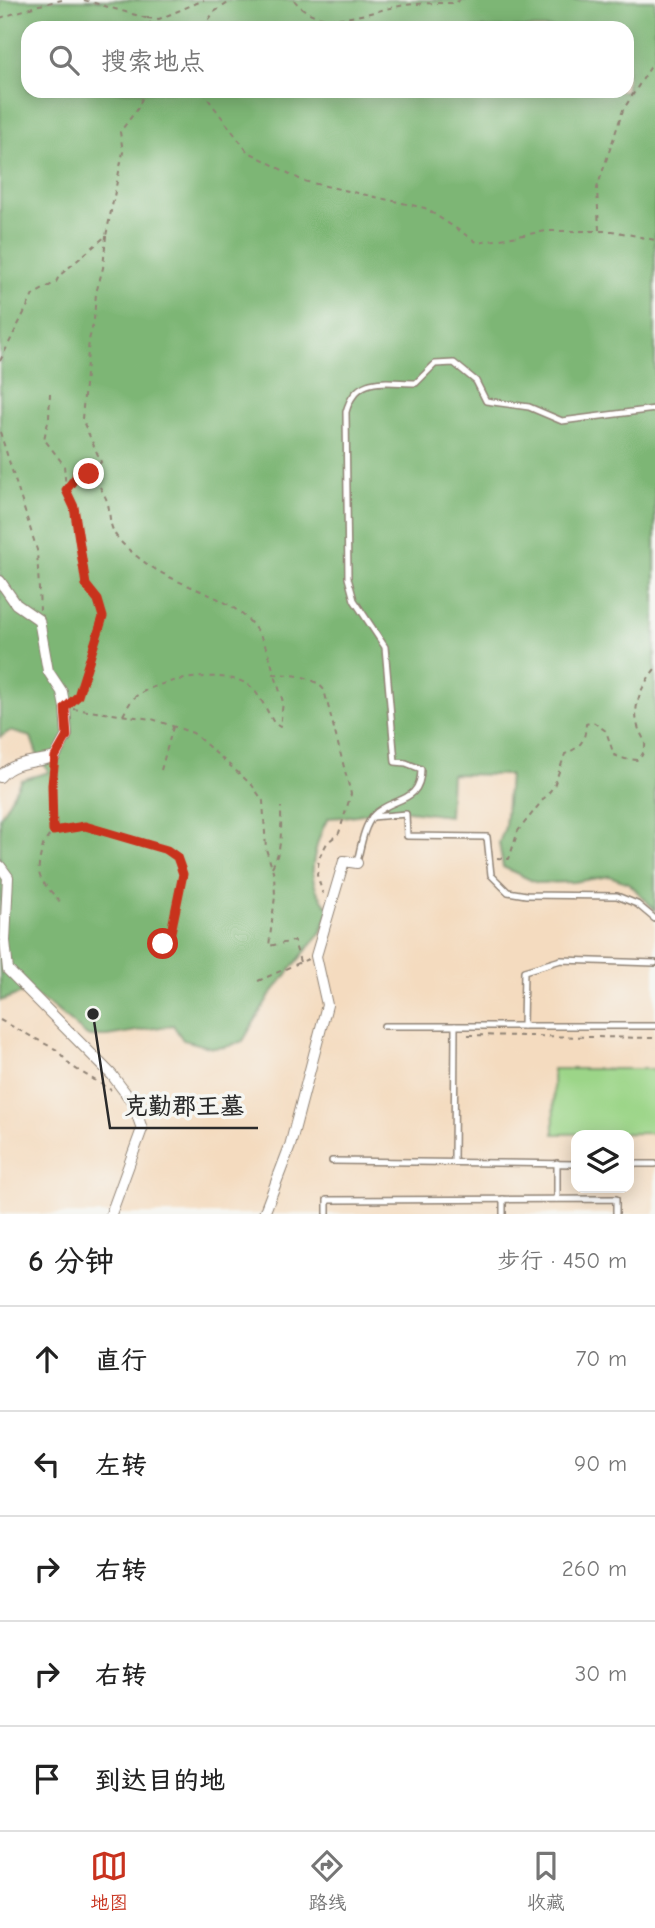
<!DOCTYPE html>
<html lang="zh">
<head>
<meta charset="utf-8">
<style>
	body { margin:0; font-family:"Comic Neue","LXGW WenKai TC",sans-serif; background:#f6f6f6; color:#222 }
	.controls { position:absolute; right:21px; bottom:21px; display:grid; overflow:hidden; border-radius:14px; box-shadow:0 4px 18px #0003 }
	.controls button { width:63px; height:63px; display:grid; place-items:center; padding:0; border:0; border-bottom:2px solid #e0e0e0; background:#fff; color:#222; font:35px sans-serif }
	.stop { position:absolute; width:21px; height:21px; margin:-16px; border:5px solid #c8321e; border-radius:50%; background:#fff }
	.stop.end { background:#c8321e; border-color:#fff; box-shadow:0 2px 7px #0008 }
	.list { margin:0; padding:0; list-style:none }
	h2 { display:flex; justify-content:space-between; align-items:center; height:91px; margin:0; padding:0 28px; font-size:30px }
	h2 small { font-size:23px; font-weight:400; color:#767676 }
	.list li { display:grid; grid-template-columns:46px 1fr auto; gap:21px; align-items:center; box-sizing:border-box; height:105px; padding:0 28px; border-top:2px solid #e0e0e0 }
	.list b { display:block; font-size:26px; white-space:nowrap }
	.list em { font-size:23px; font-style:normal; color:#767676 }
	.icon { flex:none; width:38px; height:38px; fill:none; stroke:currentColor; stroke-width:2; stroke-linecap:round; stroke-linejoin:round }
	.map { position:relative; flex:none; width:655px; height:1214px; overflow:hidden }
	.search { position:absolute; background:#fff; box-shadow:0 4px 18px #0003; left:21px; right:21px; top:21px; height:77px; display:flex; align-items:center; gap:18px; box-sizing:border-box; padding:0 24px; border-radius:21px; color:#767676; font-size:26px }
	.sheet { height:616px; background:#fff }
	nav { display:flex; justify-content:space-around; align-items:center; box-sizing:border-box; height:98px; border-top:2px solid #e0e0e0; background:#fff; font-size:19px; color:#767676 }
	nav a { display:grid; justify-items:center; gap:4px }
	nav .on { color:#c8321e }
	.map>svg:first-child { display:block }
	.green { fill:#9cd588; stroke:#64805a; stroke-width:2 }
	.forest { fill:#7db674; stroke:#547050; stroke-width:2; fill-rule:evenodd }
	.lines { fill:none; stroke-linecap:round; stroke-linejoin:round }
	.service-casing { stroke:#908375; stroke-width:8 }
	.minor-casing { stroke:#908375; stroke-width:12 }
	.path { stroke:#908375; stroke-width:2; stroke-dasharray:5 5; stroke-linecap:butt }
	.service { stroke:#fff; stroke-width:5 }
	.minor { stroke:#fff; stroke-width:10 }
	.route { stroke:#c8321e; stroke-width:9 }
	.leader { fill:none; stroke:#2b2b2b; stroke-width:2.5 }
	.callout-dot { fill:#2b2b2b; stroke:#f6f6f2; stroke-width:2.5 }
	.callout-label { font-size:24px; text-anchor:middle; font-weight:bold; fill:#2b2b2b; stroke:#f6f6f2; stroke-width:7; stroke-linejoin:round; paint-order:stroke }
</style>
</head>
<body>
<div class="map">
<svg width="655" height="1214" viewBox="0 0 655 1214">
	<rect width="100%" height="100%" fill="#f6f6f2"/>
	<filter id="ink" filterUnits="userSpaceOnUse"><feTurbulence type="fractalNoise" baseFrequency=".0143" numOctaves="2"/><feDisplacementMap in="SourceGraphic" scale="14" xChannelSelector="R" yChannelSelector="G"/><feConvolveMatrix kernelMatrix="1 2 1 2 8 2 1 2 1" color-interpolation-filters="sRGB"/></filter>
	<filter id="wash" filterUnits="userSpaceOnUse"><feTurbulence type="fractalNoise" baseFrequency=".00686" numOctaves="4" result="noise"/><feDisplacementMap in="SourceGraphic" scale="28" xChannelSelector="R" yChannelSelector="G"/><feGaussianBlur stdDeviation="1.57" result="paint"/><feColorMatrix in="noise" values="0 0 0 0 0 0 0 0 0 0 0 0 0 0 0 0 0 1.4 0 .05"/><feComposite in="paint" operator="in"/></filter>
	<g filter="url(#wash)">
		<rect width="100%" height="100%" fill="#f4dbbf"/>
		<polygon class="green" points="553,1069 655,1069 655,1133 554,1134"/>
		<path class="forest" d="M 0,0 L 655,0 L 655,910 L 629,883 L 609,876 L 574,882 L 537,883 L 503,867 L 499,843 L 505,827 L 509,775 L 451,774 L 449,816 L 392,809 L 344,817 L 328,818 C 319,834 308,867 315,886 C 318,895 325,903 330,910 L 321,932 L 270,995 L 243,1041 L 226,1047 L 213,1048 L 183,1040 L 173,1025 L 107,1036 L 87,1036 L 54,1008 L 27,991 L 0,1001 L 0,817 L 21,780 L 49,772 L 37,754 L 31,737 L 10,731 L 0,737 ZM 28,28 L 627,28 L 627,91 L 28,91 Z"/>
	</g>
	<g filter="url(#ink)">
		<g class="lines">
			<defs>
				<g id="service">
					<polyline points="372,817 406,814 407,836 487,837 491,875 508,892 526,895 617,896 637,904 655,919"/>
					<path d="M 357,862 C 361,847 363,827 374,815 C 392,796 421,805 421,769 L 406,763 L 395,762 L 385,647 L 354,600 L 348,578 L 346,412 C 356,374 385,383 416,383 L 435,364 L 454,363 L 476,381 L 486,401 L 529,407 L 562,421 L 655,409"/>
					<polyline points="384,1026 655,1026"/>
					<polyline points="523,1026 524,971 561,960 655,963"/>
					<polyline points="332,1161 576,1164"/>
					<polyline points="454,1162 455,1026"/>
					<polyline points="629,1164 655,1164"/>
					<polyline points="503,1199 503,1214"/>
					<polyline points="557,1199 557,1163"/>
					<polyline points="327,1214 327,1200 616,1199 616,1214"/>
				</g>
				<g id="minor">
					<path d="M 0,581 L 16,604 L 39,620 L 48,671 L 62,692 L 65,708 L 67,735 L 55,757 C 37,762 12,761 0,777"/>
					<polyline points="0,866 8,877 5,941 8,970 112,1075 133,1103 142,1129 111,1214"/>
					<polyline points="264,1214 290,1146 327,1005 316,956 344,861 357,863"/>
				</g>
			</defs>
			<use href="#service" class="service-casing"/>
			<use href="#minor" class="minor-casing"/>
			<g class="path">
				<polyline points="84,0 146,18 154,28"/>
				<path d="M 294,0 C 322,35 369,10 406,5 C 422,3 439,3 455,3 L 460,0"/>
				<polyline points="0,18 39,5 62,0"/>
				<polyline points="147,18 159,19 204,0"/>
				<polyline points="203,28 214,12 233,0"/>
				<polyline points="202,91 247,151 303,181 425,208 478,243 546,231 613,231 655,240"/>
				<polyline points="599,230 597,188 623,110 655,60"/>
				<path d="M 106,236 L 103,268 L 96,293 L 94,320 L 89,340 L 82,419 L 101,462 L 95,469 C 95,483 104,491 108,504 C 110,512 109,522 113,530 C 117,540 126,547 134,554 C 190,602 256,586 274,674 C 292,675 313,675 324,690 L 351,794 L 339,833 L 327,843 L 319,858 L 317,875 L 323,894"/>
				<polyline points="0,361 33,295 56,282 59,276 106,236 123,152 120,132 138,108 145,91"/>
				<polyline points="50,393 49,418 44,439 64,465 66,490 74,507 86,585 98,600 103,617 78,696 73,700"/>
				<polyline points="0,432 37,550 40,610"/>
				<polyline points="67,489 76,477 77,471 87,468 93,477"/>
				<polyline points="73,709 152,719 193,733 252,785 263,801 266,849 274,874 275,896 269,946 294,941 300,962"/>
				<path d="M 123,715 C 127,709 130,701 135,697 C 156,679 227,668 250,686 C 260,695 267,711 274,723 L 280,727 L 283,702 L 275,675"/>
				<path d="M 54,767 C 53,780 51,792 52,805 C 53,812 55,820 53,827 C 52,835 45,839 43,846 C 34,879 39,877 61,903"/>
				<polyline points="161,770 173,727"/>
				<polyline points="53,831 85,826 167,850 177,857 183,874 170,937 163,944"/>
				<path d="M 497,858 L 509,859 L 518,831 L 554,786 L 565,754 C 581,747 585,741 586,724 L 593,722 L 606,731 L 614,755 L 625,759 L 639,760 C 652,740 641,741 637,723 C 633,703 643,684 655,669"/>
				<path d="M 272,867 C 283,848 281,828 281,807"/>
				<polyline points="258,981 308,959"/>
				<polyline points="0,1020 57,1050 71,1066 111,1090"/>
				<polyline points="468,1035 655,1038"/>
			</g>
			<use href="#service" class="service"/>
			<use href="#minor" class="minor"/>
		</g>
	</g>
	<g class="lines" filter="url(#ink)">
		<polyline class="route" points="89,474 87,468 77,471 76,477 66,490 74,507 86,585 98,600 103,617 78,696 65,708 67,736 55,757 52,785 53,831 85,826 167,850 177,857 183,874 170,937 163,944"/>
	</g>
	<path class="leader" d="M93 1014L110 1128H258"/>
	<circle class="callout-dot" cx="93" cy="1014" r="7"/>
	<g class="callout-label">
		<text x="184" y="1114">克勤郡王墓</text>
	</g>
</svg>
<div class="controls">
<button><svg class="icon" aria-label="layers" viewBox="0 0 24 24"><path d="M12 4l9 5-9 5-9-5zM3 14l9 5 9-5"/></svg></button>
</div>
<div class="stop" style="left:163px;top:944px"></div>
<div class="stop end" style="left:89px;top:474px"></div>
<div class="search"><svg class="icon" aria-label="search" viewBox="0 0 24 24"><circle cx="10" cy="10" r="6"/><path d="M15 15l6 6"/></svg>搜索地点</div>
</div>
<section class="sheet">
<h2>6 分钟<small>步行 · 450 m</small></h2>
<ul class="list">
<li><svg class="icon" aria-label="ahead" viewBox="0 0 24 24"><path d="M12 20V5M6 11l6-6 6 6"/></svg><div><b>直行</b></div><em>70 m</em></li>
<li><svg class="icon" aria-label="left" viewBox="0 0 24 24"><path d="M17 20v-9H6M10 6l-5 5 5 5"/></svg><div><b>左转</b></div><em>90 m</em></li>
<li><svg class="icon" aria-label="right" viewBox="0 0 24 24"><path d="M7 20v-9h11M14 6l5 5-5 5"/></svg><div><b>右转</b></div><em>260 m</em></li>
<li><svg class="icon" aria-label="right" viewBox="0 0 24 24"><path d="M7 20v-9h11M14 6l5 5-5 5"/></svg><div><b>右转</b></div><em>30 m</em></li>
<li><svg class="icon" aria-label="arrive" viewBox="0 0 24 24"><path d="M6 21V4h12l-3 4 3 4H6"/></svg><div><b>到达目的地</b></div></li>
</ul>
</section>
<nav>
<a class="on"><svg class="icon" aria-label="map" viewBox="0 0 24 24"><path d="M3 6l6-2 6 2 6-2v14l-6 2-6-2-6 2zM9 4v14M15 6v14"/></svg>地图</a>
<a><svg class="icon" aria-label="directions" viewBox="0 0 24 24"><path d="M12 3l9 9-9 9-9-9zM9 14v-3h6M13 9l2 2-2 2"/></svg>路线</a>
<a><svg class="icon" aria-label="saved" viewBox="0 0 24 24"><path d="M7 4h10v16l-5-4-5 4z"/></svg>收藏</a>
</nav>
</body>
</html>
